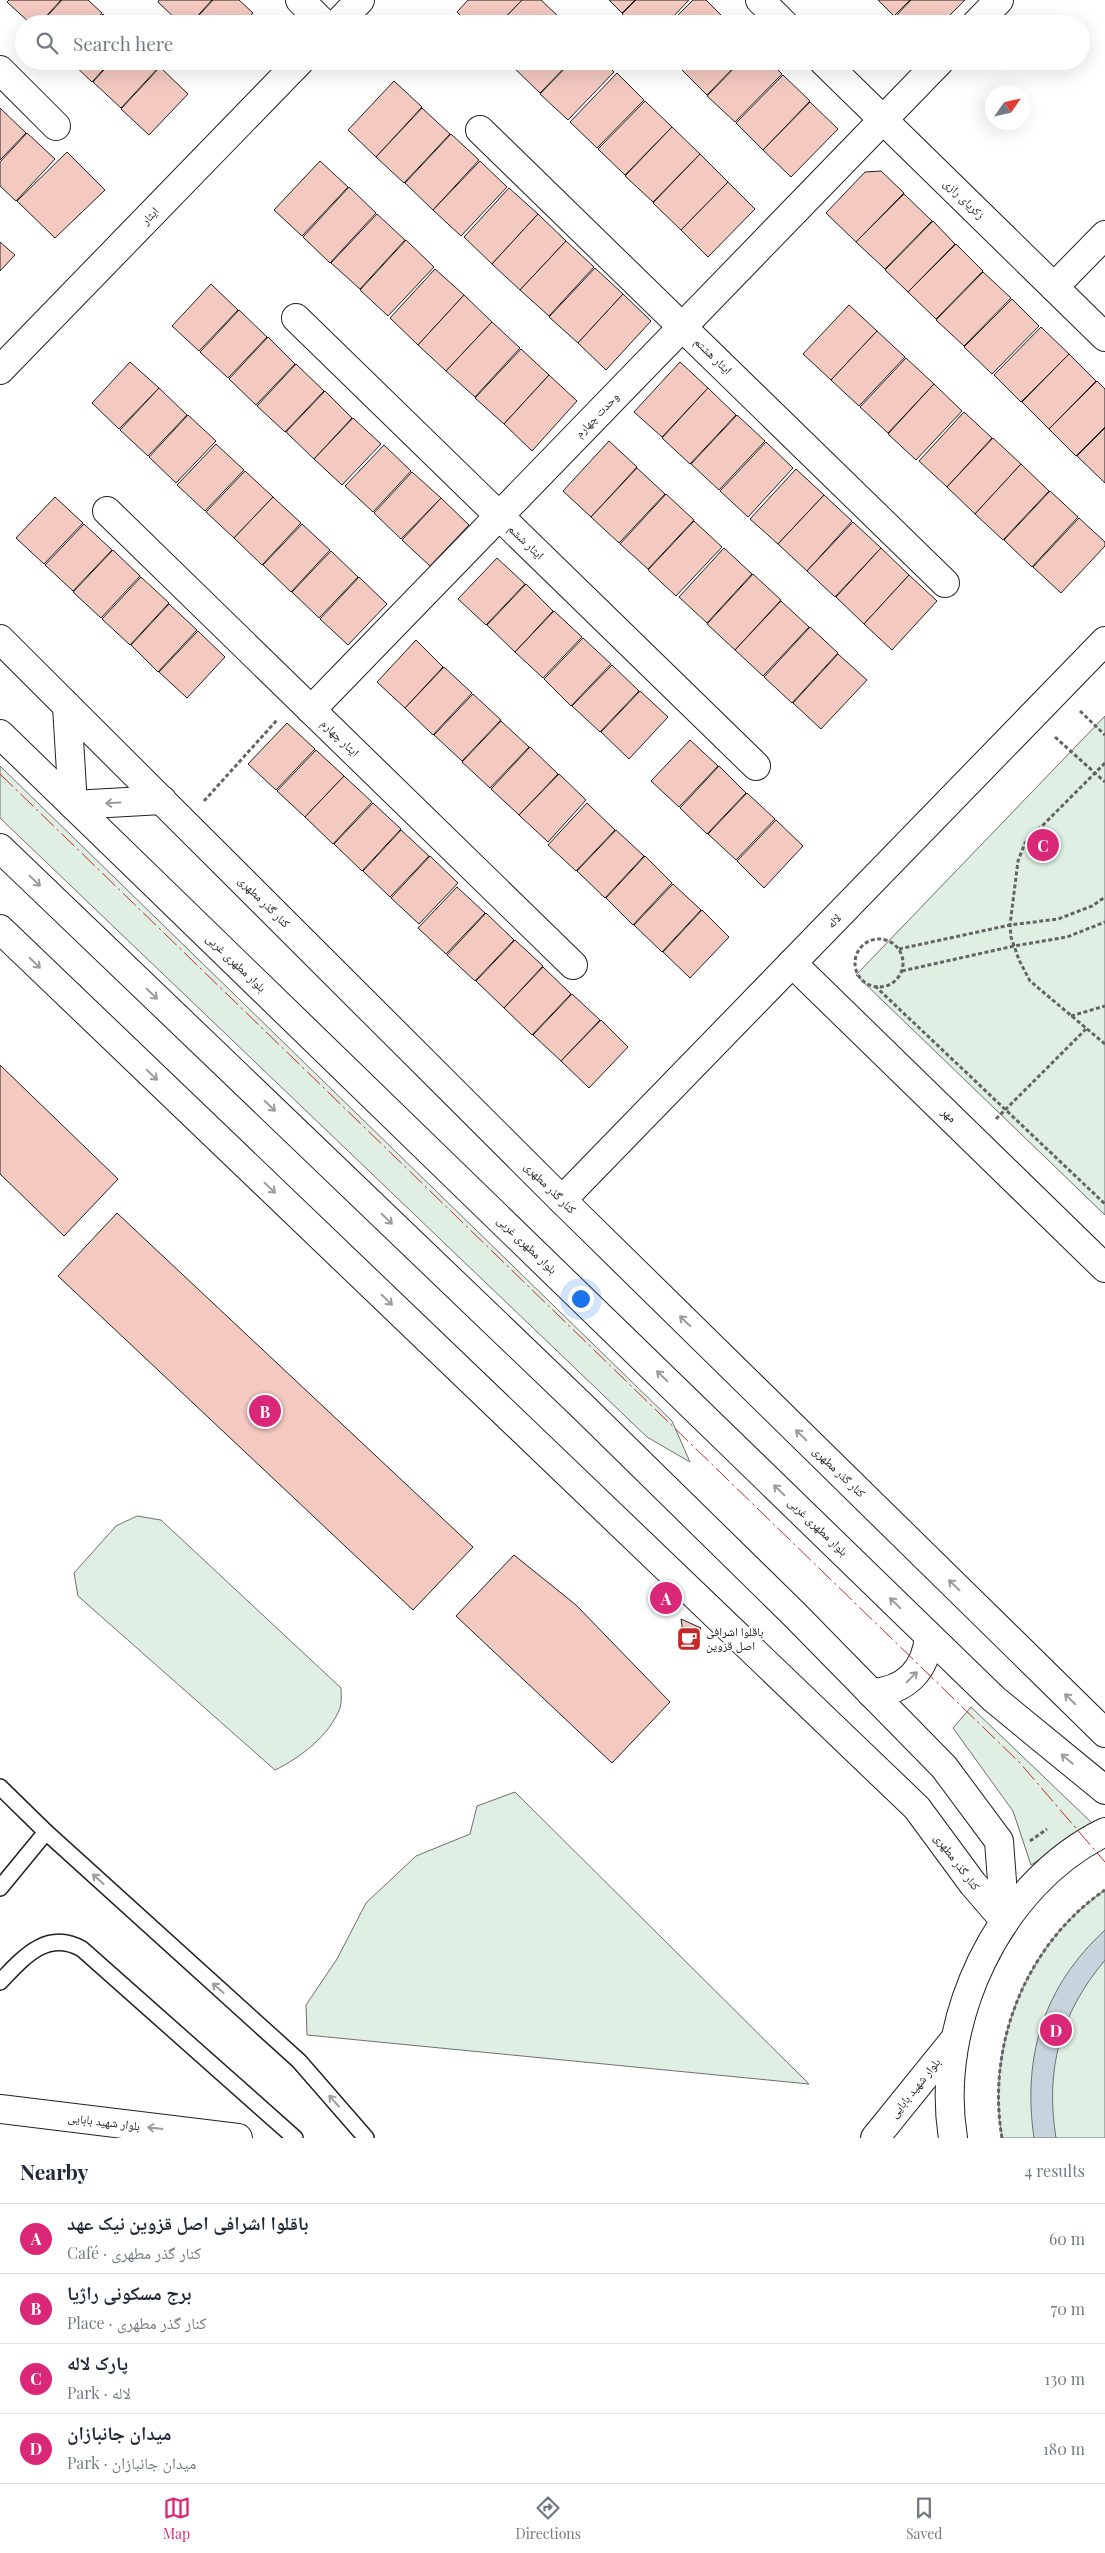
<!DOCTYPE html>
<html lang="en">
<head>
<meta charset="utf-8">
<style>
	body { margin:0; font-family:"Playfair Display","Noto Naskh Arabic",serif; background:#f2f2f3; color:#1f2937 }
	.compass { position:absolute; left:985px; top:85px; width:45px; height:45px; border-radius:50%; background:#fff; box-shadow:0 5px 20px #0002; rotate:56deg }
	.you { position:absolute; left:580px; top:1298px; width:18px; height:18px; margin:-12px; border:4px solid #fff; border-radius:50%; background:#1a73e8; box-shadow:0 0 0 8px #1a73e833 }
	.badge { display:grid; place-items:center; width:32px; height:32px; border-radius:50%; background:#db2777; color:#fff; font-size:16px; font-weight:700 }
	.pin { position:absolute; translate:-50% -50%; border:2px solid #fff; box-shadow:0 1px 5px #0006 }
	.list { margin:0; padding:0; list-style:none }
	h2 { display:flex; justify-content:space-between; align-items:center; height:65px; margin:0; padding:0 20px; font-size:21px }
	h2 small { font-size:16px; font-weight:400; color:#747a83 }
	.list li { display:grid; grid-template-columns:32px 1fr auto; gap:15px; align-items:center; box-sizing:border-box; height:70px; padding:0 20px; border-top:1px solid #e0e1e3 }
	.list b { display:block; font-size:19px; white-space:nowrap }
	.list p { margin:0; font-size:16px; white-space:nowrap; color:#747a83 }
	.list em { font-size:16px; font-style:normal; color:#747a83 }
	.icon { flex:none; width:28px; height:28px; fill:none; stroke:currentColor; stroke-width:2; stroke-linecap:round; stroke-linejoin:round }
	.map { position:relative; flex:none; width:1105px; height:2138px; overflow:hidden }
	.search { position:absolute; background:#fff; box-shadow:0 5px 20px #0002; left:15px; right:15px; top:15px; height:55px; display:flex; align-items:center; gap:12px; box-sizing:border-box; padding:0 18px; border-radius:28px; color:#747a83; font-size:19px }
	.sheet { height:345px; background:#fff }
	nav { display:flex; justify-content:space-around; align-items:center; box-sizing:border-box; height:70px; border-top:1px solid #e0e1e3; background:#fff; font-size:14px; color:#747a83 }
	nav a { display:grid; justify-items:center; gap:2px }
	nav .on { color:#db2777 }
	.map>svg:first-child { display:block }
	.green { fill:#e0efe3; stroke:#6f6f6f }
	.water { fill:#c7d3dd; stroke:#6f6f6f }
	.building { fill:#f3c9c0; stroke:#222 }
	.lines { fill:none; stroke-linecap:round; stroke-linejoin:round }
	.service-casing { stroke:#222; stroke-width:18 }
	.minor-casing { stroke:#222; stroke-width:30 }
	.tertiary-casing { stroke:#222; stroke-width:30 }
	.secondary-casing { stroke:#222; stroke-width:30 }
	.primary-casing { stroke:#222; stroke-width:30 }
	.path { stroke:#646464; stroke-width:3; stroke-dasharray:4 2.5; stroke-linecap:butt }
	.service { stroke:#fff; stroke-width:15 }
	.minor { stroke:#fff; stroke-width:28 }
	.tertiary { stroke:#fff; stroke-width:28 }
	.secondary { stroke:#fff; stroke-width:28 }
	.primary { stroke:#fff; stroke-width:28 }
	.power { stroke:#c62828; stroke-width:1; stroke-dasharray:18 4 2.5 4; stroke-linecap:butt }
	.oneway { stroke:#9c9c9c }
	.labels { text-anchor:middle; stroke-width:4; stroke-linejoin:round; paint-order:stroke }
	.street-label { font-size:12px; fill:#222; stroke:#fff }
	.poi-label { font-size:12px; fill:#222; stroke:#fff; text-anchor:start }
</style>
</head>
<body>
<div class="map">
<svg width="1105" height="2138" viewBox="0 0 1105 2138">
	<rect width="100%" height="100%" fill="#fff"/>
	<g class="green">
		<polygon points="1105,716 1105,1215 856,975"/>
		<polygon points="0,766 672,1421 690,1462 647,1437 0,818"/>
		<path d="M 137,1516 L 161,1520 L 341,1688 C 341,1694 342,1702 340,1708 C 330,1735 300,1758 275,1770 L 78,1596 L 74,1573 L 116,1526 Z"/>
		<polygon points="971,1707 1093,1824 1031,1865 1013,1811 953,1728"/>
		<polygon points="515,1792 809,2084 307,2035 306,2005 337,1959 366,1903 416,1856 470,1834 477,1806"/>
		<path d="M 1105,1890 L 1105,2138 L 1002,2138 C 986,2045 1026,1944 1105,1890 Z"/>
	</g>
	<path class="water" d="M 1105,1930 L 1105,1960 C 1060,2014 1045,2069 1056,2138 L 1034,2138 C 1022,2056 1044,1986 1105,1930 Z"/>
	<g class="building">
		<polygon points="9,0 61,0 39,24 31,24 7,2"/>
		<polygon points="62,0 88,0 102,13 93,24 40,24"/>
		<polygon points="159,0 212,0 190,24 181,24 158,2"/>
		<polygon points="213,0 239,0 253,13 244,24 191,24"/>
		<polygon points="468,0 522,0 499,24 469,24 457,12"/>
		<polygon points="522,0 541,0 559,17 552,24 499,24"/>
		<polygon points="609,0 635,0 622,13"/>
		<polygon points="636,0 689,0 666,24 633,24 622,14"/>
		<polygon points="693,0 706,0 726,20 723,24 669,24"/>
		<polygon points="878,0 910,0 894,16"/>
		<polygon points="911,0 965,0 941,24 902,24 895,17"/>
		<polygon points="103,14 113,24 94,24"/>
		<polygon points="559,18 566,24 554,24"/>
		<polygon points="70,61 111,61 92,82"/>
		<polygon points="112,61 154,61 159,67 121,108 93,82"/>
		<polygon points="517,61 571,61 540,93 512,66"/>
		<polygon points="572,61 603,61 614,72 568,120 540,94"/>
		<polygon points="672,61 686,61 679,68"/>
		<polygon points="687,61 740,61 707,95 680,68"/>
		<polygon points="741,61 769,61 782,74 735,122 707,96"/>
		<polygon points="160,67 188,94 149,135 121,109"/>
		<polygon points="617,73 644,100 597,148 570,122"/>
		<polygon points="783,75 810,101 763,150 736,123"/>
		<polygon points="394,81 422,107 376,157 348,130"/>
		<polygon points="645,101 672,127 625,175 598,149"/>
		<polygon points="810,102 838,129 791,177 763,150"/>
		<polygon points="0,108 26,133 0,160"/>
		<polygon points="422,108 450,134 404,183 376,157"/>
		<polygon points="672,127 700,154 653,202 625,176"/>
		<polygon points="27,133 55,159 16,201 0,186 0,162"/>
		<polygon points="451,134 479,160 433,210 405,183"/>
		<polygon points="67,152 105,190 55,238 17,201"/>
		<polygon points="700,154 728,182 681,230 653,203"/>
		<polygon points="320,161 348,187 302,236 274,210"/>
		<polygon points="480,161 507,187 461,236 433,210"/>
		<polygon points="881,171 904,193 856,242 826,213 865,172"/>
		<polygon points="728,182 755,209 708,257 681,230"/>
		<polygon points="349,187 376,213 330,263 303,237"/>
		<polygon points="509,188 538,214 492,264 464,237"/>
		<polygon points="904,194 932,221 885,269 856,242"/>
		<polygon points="377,214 405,240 360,289 331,263"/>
		<polygon points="538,214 566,241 520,290 492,264"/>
		<polygon points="933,221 955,244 908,292 885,270"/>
		<polygon points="406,240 434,267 388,316 360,290"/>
		<polygon points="566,241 594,267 549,316 520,290"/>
		<polygon points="0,242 15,255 0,271"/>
		<polygon points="956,244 983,271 936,319 908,292"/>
		<polygon points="595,268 623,294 578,343 549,317"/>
		<polygon points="435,269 464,295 418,345 390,318"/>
		<polygon points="983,272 1011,298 964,346 936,320"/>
		<polygon points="211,284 238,310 199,351 172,326"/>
		<polygon points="623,294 651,321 606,370 578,343"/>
		<polygon points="464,295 492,322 446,371 418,345"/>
		<polygon points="1012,299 1039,326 992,374 964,347"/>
		<polygon points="849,305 877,331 831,380 803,354"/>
		<polygon points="239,310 267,337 228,378 200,352"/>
		<polygon points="492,322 520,348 475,397 446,371"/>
		<polygon points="1041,327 1069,354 1021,402 994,375"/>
		<polygon points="877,331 905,357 859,406 831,380"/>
		<polygon points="268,337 295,364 256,405 229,379"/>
		<polygon points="521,349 549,375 504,424 475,398"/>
		<polygon points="1069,354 1096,381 1049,429 1022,402"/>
		<polygon points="906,358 934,384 888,433 860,407"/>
		<polygon points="130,362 159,388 119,429 92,403"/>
		<polygon points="680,362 708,388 662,437 634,412"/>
		<polygon points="296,364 324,391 285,432 257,406"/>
		<polygon points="549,375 577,401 532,451 504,424"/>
		<polygon points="1097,381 1105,389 1105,427 1076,456 1049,429"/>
		<polygon points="934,384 962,411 916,460 888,434"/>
		<polygon points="159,388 187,415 148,456 120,430"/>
		<polygon points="708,388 736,415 690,464 662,438"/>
		<polygon points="325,391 352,418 314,459 286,432"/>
		<polygon points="964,412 992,438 947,487 919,461"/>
		<polygon points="188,415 216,441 176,483 149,457"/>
		<polygon points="737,415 765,441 719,490 691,464"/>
		<polygon points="353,418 381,444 342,485 314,459"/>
		<polygon points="1105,428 1105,483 1077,456"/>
		<polygon points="993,438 1021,464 975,514 947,487"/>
		<polygon points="609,441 637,467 591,517 563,491"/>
		<polygon points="766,442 793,468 748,517 720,491"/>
		<polygon points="216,444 244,470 205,511 177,485"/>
		<polygon points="384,445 411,471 373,512 345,486"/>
		<polygon points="1021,464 1049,491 1003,540 975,514"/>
		<polygon points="637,468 665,494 619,543 591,517"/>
		<polygon points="796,469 824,495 778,544 750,519"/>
		<polygon points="245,471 273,497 234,538 206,512"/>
		<polygon points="412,472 441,498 401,539 374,513"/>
		<polygon points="1050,491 1078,517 1032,567 1004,540"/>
		<polygon points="666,494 694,520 648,569 620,544"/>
		<polygon points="824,495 852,521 807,571 778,544"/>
		<polygon points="55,497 83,523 44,564 16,538"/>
		<polygon points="273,497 301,523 262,565 234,538"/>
		<polygon points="441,498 469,525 430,566 402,540"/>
		<polygon points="1079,518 1105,542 1105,546 1061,593 1033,567"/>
		<polygon points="694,521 722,547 676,596 648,570"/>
		<polygon points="853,522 881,548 835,597 807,571"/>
		<polygon points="84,524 112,550 73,591 45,565"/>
		<polygon points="302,524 330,550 291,592 263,565"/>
		<polygon points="724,548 752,574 707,623 679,597"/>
		<polygon points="881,548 909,575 864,624 836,597"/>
		<polygon points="113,550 140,576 101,618 73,592"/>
		<polygon points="331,551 358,577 319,618 292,592"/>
		<polygon points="497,558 525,584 486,625 458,599"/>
		<polygon points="753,574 781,600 735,650 707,624"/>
		<polygon points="909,575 937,601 892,650 864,624"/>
		<polygon points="141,577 169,603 130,645 102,619"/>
		<polygon points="359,577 387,604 348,645 320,619"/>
		<polygon points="526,584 553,611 515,652 487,625"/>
		<polygon points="781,601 809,627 763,676 735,650"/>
		<polygon points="169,604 197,630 158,672 131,645"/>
		<polygon points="554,611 582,637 543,678 515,652"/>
		<polygon points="810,627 838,653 792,703 764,677"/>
		<polygon points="198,631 225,657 187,698 159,672"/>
		<polygon points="583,638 611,664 571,706 544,679"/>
		<polygon points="416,640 443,667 405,708 377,682"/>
		<polygon points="838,654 867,680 821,729 793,703"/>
		<polygon points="612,665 639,691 600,732 572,706"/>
		<polygon points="444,667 472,693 433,735 405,708"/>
		<polygon points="640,691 668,717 629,759 601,732"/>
		<polygon points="473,694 501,720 462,761 434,735"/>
		<polygon points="501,721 529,747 490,788 462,762"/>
		<polygon points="287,723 315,749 276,790 248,764"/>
		<polygon points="690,740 718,766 679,807 651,781"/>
		<polygon points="530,747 558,774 519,815 491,789"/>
		<polygon points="316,750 344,776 305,817 277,791"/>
		<polygon points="719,766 746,793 707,834 680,808"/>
		<polygon points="559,774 586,800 548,842 519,815"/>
		<polygon points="344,776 372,802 333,844 305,817"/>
		<polygon points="747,793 775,819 736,860 708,834"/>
		<polygon points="373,803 401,829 362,871 334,844"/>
		<polygon points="587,803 615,830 576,871 548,845"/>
		<polygon points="776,820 803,846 764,888 737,861"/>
		<polygon points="401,830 429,856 390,897 363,871"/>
		<polygon points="616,830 644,856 605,898 577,871"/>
		<polygon points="430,856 458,883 419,924 391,898"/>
		<polygon points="645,856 672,883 633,925 606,898"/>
		<polygon points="673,884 701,910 662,952 634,925"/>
		<polygon points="457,887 485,913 446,954 418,928"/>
		<polygon points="702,910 729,937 690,978 663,952"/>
		<polygon points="486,913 514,940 475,981 447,955"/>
		<polygon points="515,940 543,966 504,1008 476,981"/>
		<polygon points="543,967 571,994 532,1035 504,1008"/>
		<polygon points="572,994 600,1020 561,1061 533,1035"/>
		<polygon points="601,1020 628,1047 589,1088 561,1061"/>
		<polygon points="0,1065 118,1179 64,1236 0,1174"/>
		<polygon points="117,1213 473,1547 413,1610 58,1276"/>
		<polygon points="514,1555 576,1605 670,1702 612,1763 456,1616"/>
		<polygon points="681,1619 701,1628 686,1650"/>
	</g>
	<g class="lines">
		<defs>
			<g id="service">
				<polyline points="0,1787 46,1832"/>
				<polyline points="0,1888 46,1832 299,2061 366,2138"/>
				<path d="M 0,1982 C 23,1958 47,1929 82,1949 L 295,2138"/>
			</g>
			<g id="minor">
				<polyline points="300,0 324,24"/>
				<polyline points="976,24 999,0"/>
				<polyline points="0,70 56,126"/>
				<polyline points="480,130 945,583"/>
				<polyline points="1054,287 1105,235"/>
				<polyline points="296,318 756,766"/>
				<polyline points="107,511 573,965"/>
				<polyline points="311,710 940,61"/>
				<polyline points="792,963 1105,1268"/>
				<polyline points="562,1200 1105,641"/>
			</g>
			<g id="tertiary">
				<polyline points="760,0 784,24"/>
				<polyline points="337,24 360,0"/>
				<polyline points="823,61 1105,337"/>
				<polyline points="0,370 300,61"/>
				<polyline points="0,639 562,1200 1105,1733"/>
				<polyline points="67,706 73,805 162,800"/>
				<polyline points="0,929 917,1808 973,1884 1005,1921"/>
			</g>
			<g id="secondary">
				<polyline points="0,2109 238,2138"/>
				<polyline points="875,2138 955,2039"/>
			</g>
			<g id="primary">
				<polyline points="0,734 994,1699 1105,1790"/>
				<polyline points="0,848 583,1407 795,1615 944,1767 999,1841 1005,1921"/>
				<path d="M 871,1693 C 906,1691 926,1670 929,1636"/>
				<path d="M 953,2138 C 934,2023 998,1884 1105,1832"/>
			</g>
		</defs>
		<use href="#service" class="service-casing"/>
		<use href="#minor" class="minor-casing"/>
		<use href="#tertiary" class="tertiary-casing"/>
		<use href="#secondary" class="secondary-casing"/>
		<use href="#primary" class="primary-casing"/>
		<g class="path">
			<polyline points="1080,711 1105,735"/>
			<polyline points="1055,737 1105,782"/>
			<polyline points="1105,763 1025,843 1018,861 1010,925 1011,937 1019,960 1030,981 1105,1044"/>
			<polyline points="204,801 277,720"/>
			<circle cx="879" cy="963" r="24"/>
			<polyline points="899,949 1010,925 1058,919 1092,906 1105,897"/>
			<polyline points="902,971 1014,946 1067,937 1105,922"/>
			<polyline points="875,986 1105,1204"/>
			<polyline points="1071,1016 1105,1006"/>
			<polyline points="996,1119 1086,1029"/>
			<polyline points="1030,1841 1047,1829"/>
			<path d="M 1002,2138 C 986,2045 1026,1944 1105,1890"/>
		</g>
		<use href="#service" class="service"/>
		<use href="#minor" class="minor"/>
		<use href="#tertiary" class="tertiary"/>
		<use href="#secondary" class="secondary"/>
		<use href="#primary" class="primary"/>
		<polyline class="power" points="0,774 1020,1763 1105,1862"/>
	</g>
	<defs><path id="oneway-shaft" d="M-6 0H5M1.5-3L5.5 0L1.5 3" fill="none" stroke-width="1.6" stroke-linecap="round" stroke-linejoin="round" transform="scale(1.25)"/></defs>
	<g class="oneway">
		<use href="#oneway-shaft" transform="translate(113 803) rotate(177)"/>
		<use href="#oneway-shaft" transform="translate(35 881) rotate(44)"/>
		<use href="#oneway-shaft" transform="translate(35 963) rotate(44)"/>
		<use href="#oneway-shaft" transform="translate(152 994) rotate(44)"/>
		<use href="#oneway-shaft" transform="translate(152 1075) rotate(44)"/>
		<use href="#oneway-shaft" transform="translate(270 1106) rotate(44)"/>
		<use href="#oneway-shaft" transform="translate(270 1188) rotate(44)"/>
		<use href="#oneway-shaft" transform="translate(387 1219) rotate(44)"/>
		<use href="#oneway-shaft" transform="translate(387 1300) rotate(44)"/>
		<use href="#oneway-shaft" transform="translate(685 1321) rotate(-136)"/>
		<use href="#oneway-shaft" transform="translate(662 1376) rotate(-136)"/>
		<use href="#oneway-shaft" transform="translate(801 1435) rotate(-136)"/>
		<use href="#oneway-shaft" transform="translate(779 1490) rotate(-136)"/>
		<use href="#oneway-shaft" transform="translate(954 1585) rotate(-136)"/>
		<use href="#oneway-shaft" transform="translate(895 1603) rotate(-136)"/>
		<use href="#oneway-shaft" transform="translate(912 1677) rotate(-45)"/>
		<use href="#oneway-shaft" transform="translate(1070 1699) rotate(-136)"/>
		<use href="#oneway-shaft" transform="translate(1067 1759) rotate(-140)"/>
		<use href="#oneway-shaft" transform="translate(98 1879) rotate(-138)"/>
		<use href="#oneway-shaft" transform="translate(218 1988) rotate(-138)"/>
		<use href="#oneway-shaft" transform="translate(334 2101) rotate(-131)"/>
		<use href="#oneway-shaft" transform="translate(155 2128) rotate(-173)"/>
	</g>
	<defs>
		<symbol id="cafe-square" viewBox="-11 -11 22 22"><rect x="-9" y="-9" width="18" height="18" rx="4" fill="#c62828" stroke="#fff"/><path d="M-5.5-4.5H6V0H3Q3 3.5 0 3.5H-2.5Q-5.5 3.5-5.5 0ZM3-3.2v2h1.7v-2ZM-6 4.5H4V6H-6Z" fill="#fff"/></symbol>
	</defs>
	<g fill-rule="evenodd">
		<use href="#cafe-square" x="675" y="1625" width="28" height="28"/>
	</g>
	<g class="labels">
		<g class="street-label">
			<text transform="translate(964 199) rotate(44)" y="4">زکریای رازی</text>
			<text transform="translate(150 216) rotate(-46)" y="4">ایثار</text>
			<text transform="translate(713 356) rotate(44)" y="4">ایثار هشتم</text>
			<text transform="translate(597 415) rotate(-46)" y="4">وحدت چهارم</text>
			<text transform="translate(526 542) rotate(44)" y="4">ایثار ششم</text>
			<text transform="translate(340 738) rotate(44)" y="4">ایثار چهارم</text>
			<text transform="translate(264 902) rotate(45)" y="4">کنار گذر مطهری</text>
			<text transform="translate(834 921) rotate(-46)" y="4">لاله</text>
			<text transform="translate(236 963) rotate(44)" y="4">بلوار مطهری غربی</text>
			<text transform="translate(949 1115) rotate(44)" y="4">مهر</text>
			<text transform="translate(550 1188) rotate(45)" y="4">کنار گذر مطهری</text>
			<text transform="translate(527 1245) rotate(44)" y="4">بلوار مطهری غربی</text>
			<text transform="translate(839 1472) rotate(44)" y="4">کنار گذر مطهری</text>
			<text transform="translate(818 1527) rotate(44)" y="4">بلوار مطهری غربی</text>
			<text transform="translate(957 1862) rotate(53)" y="4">کنار گذر مطهری</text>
			<text transform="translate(915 2088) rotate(-51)" y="4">بلوار شهید بابایی</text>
			<text transform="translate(104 2122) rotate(7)" y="4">بلوار شهید بابایی</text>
		</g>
		<g class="poi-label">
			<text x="706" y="1636">باقلوا اشرافی<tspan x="706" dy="14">اصل قزوین</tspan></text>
		</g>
	</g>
</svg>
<svg class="compass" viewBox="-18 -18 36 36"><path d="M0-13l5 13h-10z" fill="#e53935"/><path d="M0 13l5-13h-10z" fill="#747a83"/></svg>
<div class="you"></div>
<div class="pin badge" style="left:666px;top:1598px">A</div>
<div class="pin badge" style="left:265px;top:1411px">B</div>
<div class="pin badge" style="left:1043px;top:845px">C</div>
<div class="pin badge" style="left:1056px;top:2030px">D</div>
<div class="search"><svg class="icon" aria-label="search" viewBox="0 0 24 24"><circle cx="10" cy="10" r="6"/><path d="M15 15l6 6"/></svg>Search here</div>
</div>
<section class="sheet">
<h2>Nearby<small>4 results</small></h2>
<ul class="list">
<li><span class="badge">A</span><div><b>باقلوا اشرافی اصل قزوین نیک عهد</b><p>Café · کنار گذر مطهری</p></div><em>60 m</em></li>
<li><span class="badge">B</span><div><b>برج مسکونی راژیا</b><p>Place · کنار گذر مطهری</p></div><em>70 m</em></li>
<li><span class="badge">C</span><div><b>پارک لاله</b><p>Park · لاله</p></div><em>130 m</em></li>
<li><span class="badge">D</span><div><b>میدان جانبازان</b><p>Park · میدان جانبازان</p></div><em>180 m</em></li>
</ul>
</section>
<nav>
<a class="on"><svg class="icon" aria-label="map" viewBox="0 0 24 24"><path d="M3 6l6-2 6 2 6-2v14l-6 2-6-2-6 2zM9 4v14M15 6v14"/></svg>Map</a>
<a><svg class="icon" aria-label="directions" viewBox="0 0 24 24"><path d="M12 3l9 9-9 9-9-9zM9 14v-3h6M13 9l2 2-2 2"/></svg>Directions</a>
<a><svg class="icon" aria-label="saved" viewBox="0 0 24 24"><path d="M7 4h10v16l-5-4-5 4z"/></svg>Saved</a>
</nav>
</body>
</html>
